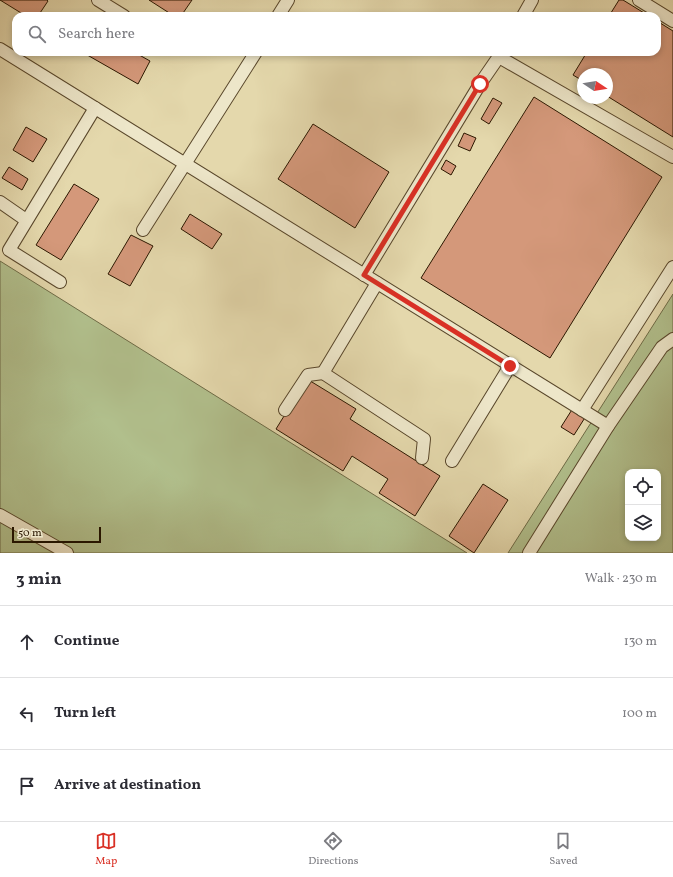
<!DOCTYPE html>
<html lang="en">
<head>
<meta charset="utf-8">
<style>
	body { margin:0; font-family:Vollkorn,serif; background:#f7f7f7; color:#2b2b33 }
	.controls { position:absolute; right:12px; bottom:12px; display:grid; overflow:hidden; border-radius:8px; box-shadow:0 2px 6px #0003 }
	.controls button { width:36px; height:36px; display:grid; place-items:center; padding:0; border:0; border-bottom:1px solid #e1e1e2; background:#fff; color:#2b2b33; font:20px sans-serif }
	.compass { position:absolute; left:577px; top:68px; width:36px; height:36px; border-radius:50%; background:#fff; box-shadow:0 2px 6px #0003; rotate:102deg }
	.scale { position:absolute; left:12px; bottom:10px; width:89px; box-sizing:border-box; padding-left:4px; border:2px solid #2b1700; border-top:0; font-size:11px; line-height:14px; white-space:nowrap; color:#2b1700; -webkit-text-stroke:3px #ede6c9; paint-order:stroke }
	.stop { position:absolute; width:12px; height:12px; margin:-9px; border:3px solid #d93025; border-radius:50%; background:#fff }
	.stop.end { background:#d93025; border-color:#fff; box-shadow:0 1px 4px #0008 }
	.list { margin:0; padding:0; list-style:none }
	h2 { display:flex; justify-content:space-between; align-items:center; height:52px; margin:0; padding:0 16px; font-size:17px }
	h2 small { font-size:13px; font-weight:400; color:#7c7c81 }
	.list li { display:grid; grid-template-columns:26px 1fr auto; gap:12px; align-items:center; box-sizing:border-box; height:72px; padding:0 16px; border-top:1px solid #e1e1e2 }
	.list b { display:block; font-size:15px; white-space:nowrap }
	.list em { font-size:13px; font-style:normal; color:#7c7c81 }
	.icon { flex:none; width:22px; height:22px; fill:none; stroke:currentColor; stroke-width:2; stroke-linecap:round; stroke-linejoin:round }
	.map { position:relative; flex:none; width:673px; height:553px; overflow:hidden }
	.search { position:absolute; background:#fff; box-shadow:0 2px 6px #0003; left:12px; right:12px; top:12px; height:44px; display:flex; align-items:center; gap:10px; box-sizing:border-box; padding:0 14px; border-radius:12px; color:#7c7c81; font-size:15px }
	.sheet { height:268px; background:#fff }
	nav { display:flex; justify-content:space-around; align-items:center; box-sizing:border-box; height:56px; border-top:1px solid #e1e1e2; background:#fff; font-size:11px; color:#7c7c81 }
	nav a { display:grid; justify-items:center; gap:2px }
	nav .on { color:#d93025 }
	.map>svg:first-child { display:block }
	.green { fill:#b1bf8c; stroke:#6e6b46; fill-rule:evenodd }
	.building { fill:#d4987a; stroke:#2b1700 }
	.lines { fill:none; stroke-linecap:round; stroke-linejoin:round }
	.minor-casing { stroke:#59472b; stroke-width:14 }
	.minor { stroke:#ede6c9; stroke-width:12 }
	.route { stroke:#d93025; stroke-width:5 }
</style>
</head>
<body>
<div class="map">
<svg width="673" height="553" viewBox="0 0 673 553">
	<rect width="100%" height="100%" fill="#e4d8ac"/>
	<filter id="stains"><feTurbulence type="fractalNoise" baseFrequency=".005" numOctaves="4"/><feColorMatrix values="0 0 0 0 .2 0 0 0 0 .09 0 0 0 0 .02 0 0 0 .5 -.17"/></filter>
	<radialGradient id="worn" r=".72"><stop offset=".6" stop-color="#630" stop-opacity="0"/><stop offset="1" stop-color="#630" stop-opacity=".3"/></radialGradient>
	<g class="green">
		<polygon points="0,261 467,553 0,553"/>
		<path d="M 673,294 L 673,553 L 508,553 ZM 628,472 L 658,472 L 658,538 L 628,538 Z"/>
	</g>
	<g class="building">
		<polygon points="0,0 47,0 48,1 38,16 26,16"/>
		<polygon points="149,0 192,0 181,16 174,16"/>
		<polygon points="619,0 623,0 649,16 609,16"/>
		<polygon points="657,21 673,31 673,137 607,96 607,74 583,74 583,81 573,75 587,52 657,52"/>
		<polygon points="82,52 134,52 150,61 138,84"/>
		<polygon points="534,97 662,177 550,358 421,278"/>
		<polygon points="493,98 502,103 489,124 481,119"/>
		<polygon points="313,124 389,172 355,228 278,179"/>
		<polygon points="26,127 47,139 33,162 13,150"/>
		<polygon points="464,133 476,138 470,151 458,146"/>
		<polygon points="446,160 456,166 451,175 441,169"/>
		<polygon points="9,167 28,179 22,190 2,178"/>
		<polygon points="74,184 99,199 61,260 36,245"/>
		<polygon points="190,214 222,234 212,249 181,229"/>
		<polygon points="131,235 153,246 130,286 108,274"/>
		<polygon points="307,379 356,409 350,419 440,476 415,516 379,493 388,479 352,456 343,471 276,429"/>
		<polygon points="573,408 586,416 574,435 561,427"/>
		<polygon points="483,484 508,500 474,553 449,536"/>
	</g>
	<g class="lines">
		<defs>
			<g id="minor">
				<polyline points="98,0 124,16"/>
				<polyline points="639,0 673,21"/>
				<polyline points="278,16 288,0"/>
				<polyline points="523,16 532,0"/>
				<polyline points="0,49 608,426"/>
				<polyline points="499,57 673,157"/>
				<polyline points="0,202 26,220"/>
				<polyline points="143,230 256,52"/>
				<polyline points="364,275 480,84 502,52"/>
				<polyline points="60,282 9,250 95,108"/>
				<polyline points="377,283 323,373 424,439 422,458"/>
				<polyline points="285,410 308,375 323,373"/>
				<polyline points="582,410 673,267"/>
				<polyline points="452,461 510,366"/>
				<polyline points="0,515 67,553"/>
				<polyline points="529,553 608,426 662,347 673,339"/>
			</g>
		</defs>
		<use href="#minor" class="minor-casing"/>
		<use href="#minor" class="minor"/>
	</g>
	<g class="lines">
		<polyline class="route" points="480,84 364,275 510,366"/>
	</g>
	<rect width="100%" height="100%" filter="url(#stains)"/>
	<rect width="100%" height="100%" fill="url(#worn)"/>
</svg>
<div class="controls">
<button><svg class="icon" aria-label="locate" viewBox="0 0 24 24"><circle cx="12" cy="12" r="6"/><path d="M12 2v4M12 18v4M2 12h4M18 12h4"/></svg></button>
<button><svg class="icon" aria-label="layers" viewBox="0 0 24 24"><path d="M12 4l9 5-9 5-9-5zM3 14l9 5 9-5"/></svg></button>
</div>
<svg class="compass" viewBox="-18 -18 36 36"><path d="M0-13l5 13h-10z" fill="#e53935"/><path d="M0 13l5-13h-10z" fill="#7c7c81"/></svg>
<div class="scale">50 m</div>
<div class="stop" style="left:480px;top:84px"></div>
<div class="stop end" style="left:510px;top:366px"></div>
<div class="search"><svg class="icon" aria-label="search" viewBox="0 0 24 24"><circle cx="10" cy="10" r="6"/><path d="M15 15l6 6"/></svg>Search here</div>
</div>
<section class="sheet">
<h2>3 min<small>Walk · 230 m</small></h2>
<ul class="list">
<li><svg class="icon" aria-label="ahead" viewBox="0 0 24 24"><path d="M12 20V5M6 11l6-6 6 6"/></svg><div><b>Continue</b></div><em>130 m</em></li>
<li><svg class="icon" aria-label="left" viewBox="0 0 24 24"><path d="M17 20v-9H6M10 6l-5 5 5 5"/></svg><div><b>Turn left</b></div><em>100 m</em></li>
<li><svg class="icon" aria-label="arrive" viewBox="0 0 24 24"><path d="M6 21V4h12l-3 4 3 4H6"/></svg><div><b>Arrive at destination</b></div></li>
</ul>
</section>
<nav>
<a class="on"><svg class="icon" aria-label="map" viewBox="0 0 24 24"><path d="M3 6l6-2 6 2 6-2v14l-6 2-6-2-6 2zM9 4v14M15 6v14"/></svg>Map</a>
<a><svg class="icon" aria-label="directions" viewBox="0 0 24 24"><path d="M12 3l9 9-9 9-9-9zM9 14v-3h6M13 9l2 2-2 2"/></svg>Directions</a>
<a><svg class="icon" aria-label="saved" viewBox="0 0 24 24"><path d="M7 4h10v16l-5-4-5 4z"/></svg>Saved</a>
</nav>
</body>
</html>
